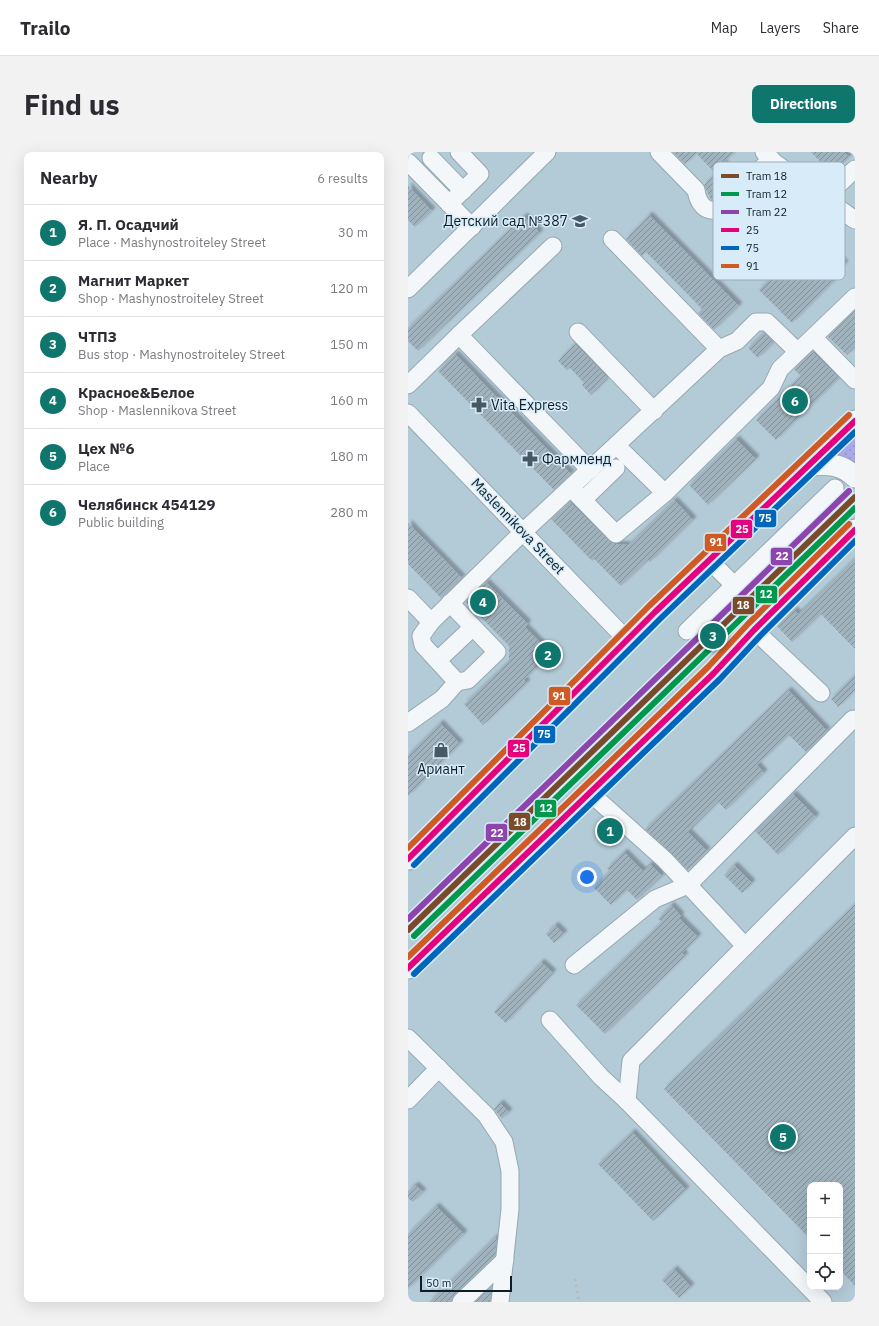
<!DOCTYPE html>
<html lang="en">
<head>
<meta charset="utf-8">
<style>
	body { margin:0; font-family:"IBM Plex Sans",sans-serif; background:#f2f2f3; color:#2b2b33 }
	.controls { position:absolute; right:12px; bottom:12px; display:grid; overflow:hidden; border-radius:8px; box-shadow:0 4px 16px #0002 }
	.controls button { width:36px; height:36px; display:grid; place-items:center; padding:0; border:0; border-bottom:1px solid #e1e1e2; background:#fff; color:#2b2b33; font:20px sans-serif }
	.scale { position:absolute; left:12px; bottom:10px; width:92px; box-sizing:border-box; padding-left:4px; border:2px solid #0d1e26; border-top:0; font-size:11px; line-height:14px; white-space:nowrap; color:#0d1e26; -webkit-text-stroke:3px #d7ecf8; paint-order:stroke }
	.you { position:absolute; left:179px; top:725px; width:14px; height:14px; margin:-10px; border:3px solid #fff; border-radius:50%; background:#1a73e8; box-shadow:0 0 0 6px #1a73e833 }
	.badge { display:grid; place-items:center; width:26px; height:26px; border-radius:50%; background:#0f766e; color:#fff; font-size:13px; font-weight:700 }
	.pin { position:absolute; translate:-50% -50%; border:2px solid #fff; box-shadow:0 1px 4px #0006 }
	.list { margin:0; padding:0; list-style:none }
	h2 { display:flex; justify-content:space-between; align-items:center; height:52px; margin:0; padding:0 16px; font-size:17px }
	h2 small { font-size:13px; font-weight:400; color:#7c7c81 }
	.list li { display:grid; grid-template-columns:26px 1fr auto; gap:12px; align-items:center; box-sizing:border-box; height:56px; padding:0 16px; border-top:1px solid #e1e1e2 }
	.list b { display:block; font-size:15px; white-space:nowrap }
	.list p { margin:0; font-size:13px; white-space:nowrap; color:#7c7c81 }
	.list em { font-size:13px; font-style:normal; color:#7c7c81 }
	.icon { flex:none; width:22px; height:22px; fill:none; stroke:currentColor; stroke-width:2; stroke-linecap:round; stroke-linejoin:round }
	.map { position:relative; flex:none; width:447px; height:1150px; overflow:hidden; border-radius:8px }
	header { display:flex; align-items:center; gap:24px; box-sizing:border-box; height:56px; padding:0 20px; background:#fff; border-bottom:1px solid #e1e1e2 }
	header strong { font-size:19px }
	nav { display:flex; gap:22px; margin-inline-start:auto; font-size:14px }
	.intro { display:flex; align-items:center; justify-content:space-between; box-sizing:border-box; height:96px; padding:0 24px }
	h1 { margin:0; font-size:28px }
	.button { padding:10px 18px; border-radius:8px; background:#0f766e; color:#fff; font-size:14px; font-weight:700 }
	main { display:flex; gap:24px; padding:0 24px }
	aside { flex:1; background:#fff; border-radius:8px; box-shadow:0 4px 16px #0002 }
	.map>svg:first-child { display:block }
	.grass { fill:url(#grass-dots) }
	.building { fill:url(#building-hatch); filter:url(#shadow) }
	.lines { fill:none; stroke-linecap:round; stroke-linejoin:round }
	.minor-casing { stroke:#96a8b2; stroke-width:19 }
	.major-casing { stroke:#96a8b2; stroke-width:23 }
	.minor { stroke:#f4f7f9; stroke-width:17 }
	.major { stroke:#f4f7f9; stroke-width:21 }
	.rail { stroke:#b6bcbe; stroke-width:3; stroke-dasharray:2 4; stroke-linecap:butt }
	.bus-1-casing { stroke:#d7ecf8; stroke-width:9 }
	.bus-2-casing { stroke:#d7ecf8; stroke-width:9 }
	.bus-3-casing { stroke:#d7ecf8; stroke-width:9 }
	.bus-1 { stroke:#e5007d; stroke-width:6 }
	.bus-2 { stroke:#0065bd; stroke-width:6 }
	.bus-3 { stroke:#d05a23; stroke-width:6 }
	.tram-1-casing { stroke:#d7ecf8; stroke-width:9 }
	.tram-2-casing { stroke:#d7ecf8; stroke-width:9 }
	.tram-3-casing { stroke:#d7ecf8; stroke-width:9 }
	.tram-1 { stroke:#7a4b2a; stroke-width:6 }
	.tram-2 { stroke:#01984d; stroke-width:6 }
	.tram-3 { stroke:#8e44ad; stroke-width:6 }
	.labels { text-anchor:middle; stroke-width:3; stroke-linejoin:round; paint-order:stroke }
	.poi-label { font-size:14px; fill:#0d1e26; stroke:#d7ecf8; text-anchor:start }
	.street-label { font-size:14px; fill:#0d1e26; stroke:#d7ecf8 }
	.key { fill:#d7ecf8; stroke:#9aaeb9; stroke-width:1 }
	.key-label { font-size:11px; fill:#0d1e26 }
	.line-badge { stroke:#d7ecf8; stroke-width:1.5 }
	.badge-label { font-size:11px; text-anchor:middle; font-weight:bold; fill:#fff }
</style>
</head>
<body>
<header>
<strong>Trailo</strong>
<nav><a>Map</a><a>Layers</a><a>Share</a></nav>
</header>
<div class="intro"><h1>Find us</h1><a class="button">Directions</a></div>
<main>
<aside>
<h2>Nearby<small>6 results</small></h2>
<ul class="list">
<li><span class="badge">1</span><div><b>Я. П. Осадчий</b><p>Place · Mashynostroiteley Street</p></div><em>30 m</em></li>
<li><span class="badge">2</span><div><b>Магнит Маркет</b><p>Shop · Mashynostroiteley Street</p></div><em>120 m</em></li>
<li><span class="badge">3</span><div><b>ЧТПЗ</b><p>Bus stop · Mashynostroiteley Street</p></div><em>150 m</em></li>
<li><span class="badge">4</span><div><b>Красное&amp;Белое</b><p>Shop · Maslennikova Street</p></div><em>160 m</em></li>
<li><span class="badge">5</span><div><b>Цех №6</b><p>Place</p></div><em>180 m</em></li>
<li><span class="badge">6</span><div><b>Челябинск 454129</b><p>Public building</p></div><em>280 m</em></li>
</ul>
</aside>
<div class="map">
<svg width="447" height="1150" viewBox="0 0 447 1150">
	<defs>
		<pattern id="grass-dots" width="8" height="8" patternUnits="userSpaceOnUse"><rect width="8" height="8" fill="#aba7eb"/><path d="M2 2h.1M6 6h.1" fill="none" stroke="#928fc9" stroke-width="1.8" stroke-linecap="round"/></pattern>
		<pattern id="building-hatch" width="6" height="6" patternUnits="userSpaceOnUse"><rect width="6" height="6" fill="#a0b3bd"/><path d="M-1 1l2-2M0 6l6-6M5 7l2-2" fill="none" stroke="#819199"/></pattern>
		<filter id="shadow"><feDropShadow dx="3.5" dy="-3.5" stdDeviation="1" flood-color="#0004"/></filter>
	</defs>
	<rect width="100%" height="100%" fill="#b3cad7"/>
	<polygon class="grass" points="447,282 447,311 436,305 425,304"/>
	<g class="building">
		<polygon points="265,0 327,0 315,11 329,26 307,48 303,48 296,33 308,22 288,1 277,12"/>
		<polygon points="403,0 436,0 441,5 424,22"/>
		<polygon points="0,34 24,59 7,75 0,68"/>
		<polygon points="356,36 372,51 376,47 414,86 412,88 437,112 422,127 425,130 384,171 351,138 366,123 361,118 366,114 345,93 337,102 324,89 333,81 322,70"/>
		<polygon points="241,63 331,154 306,178 290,161 294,157 238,100 234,104 218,87"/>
		<polygon points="116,64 132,81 10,199 0,189 0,176"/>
		<polygon points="447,159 447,195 439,203 420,185"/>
		<polygon points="356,181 366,190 350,206 340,196"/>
		<polygon points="167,192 200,226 183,243 174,233 176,231 162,216 159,218 150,209"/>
		<polygon points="405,200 431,226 368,288 348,268 393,224 386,217"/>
		<polygon points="47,202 163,322 146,338 30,219"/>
		<polygon points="328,287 348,307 300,353 281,333"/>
		<polygon points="266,348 285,368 242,410 240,408 213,434 186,407 184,409 143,367 162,350 201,389 207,392 220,393"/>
		<polygon points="0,371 54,426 33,446 0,412"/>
		<polygon points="447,406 447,497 413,462 384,490 369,474 386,458 390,462"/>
		<polygon points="78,430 120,472 117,475 143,502 116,528 119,531 75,573 56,552 101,509 101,494 58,450"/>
		<polygon points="447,523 447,538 430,555 423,547"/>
		<polygon points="380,538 419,579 398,600 381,583 349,613 356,621 318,658 310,650 280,680 299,699 280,718 237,677"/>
		<polygon points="32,571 52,592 0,644 0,603"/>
		<polygon points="385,642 408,665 370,703 347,679"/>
		<polygon points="216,700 235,719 242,712 254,724 229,748 219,738 203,753 185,735 202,719 199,716"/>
		<polygon points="326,713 344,731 334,741 316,723"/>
		<polygon points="447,752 447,1134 432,1118 432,1033 402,1033 402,1087 256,937"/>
		<polygon points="263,753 273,764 271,766 290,785 274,801 277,804 197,882 168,853 254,770 250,767"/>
		<polygon points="147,773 156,782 146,791 138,782"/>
		<polygon points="133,810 145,821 98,871 86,860"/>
		<polygon points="92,951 101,960 94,967 86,957"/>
		<polygon points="224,980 278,1038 245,1069 190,1012"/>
		<polygon points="7,1033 15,1040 5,1050 0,1046 0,1039"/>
		<polygon points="28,1054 56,1082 0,1137 0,1082"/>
		<polygon points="87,1085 89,1087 87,1104 46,1143 43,1150 21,1150"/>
		<polygon points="266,1117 283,1135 271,1146 254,1128"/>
		<polygon points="84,1135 82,1150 67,1150"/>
	</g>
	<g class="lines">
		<defs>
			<g id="minor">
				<path d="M 251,0 L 288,38 C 290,51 297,62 312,57 L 363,7"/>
				<polyline points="356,0 367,11 447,68"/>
				<polyline points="23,6 55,39"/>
				<polyline points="0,10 64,75"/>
				<polyline points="416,46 447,17"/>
				<polyline points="41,52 72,22 51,0"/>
				<polyline points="204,87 311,197"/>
				<polyline points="145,94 51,183 182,318"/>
				<polyline points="0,137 139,0"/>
				<polyline points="170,180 246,259"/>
				<polyline points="406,186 447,228"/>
				<polyline points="0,233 51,183"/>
				<polyline points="0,261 219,488"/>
				<polyline points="209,294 257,341 363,236 372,217 447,145"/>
				<polyline points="163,336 208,382 257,341"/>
				<polyline points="175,348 208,316"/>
				<polyline points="301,408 326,433"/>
				<polyline points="0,446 23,470"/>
				<polyline points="346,478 413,541"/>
				<polyline points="279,479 427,336"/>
				<polyline points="30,508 65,475"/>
				<polyline points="49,530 15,493 13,484 23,470 115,380 311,197 329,189 348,170 359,170 389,199"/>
				<polyline points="0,571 34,547 49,530 60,528 89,500 42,451"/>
				<polyline points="181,640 257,708 337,794"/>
				<polyline points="166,813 247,747 280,733 445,567 447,569"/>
				<polyline points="142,868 193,925 219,949 415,1150"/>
				<polyline points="0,886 78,963 96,990 102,1019 102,1057 92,1150"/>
				<polyline points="0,948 31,916"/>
				<polyline points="219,949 223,909 447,684"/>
				<polyline points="53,1150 97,1108"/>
			</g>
			<g id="major">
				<path d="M 401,313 C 419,312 433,311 447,325"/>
				<polyline points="0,707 247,460 447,269"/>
				<polyline points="0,816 181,640 306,521 346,478 447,378"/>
			</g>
		</defs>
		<use href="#minor" class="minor-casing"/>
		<use href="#major" class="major-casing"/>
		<use href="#minor" class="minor"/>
		<use href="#major" class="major"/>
		<polyline class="rail" points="167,1127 171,1150"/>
		<defs>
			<g id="bus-1">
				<polyline points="0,707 247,460 447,269"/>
				<polyline points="0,816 306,521 346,478 447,378"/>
			</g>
			<g id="bus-2">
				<polyline points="6,713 253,466 447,280"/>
				<polyline points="6,822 312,527 352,484 447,389"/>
			</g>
			<g id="bus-3">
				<polyline points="0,696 241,454 441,263"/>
				<polyline points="0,805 300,515 340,472 441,372"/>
			</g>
		</defs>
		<use href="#bus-1" class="bus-1-casing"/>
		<use href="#bus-2" class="bus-2-casing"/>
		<use href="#bus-3" class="bus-3-casing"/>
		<use href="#bus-1" class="bus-1"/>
		<use href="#bus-2" class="bus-2"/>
		<use href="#bus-3" class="bus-3"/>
		<defs>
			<polyline id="tram-1" points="0,778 447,345"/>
			<polyline id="tram-2" points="6,784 447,356"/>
			<polyline id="tram-3" points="0,767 441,339"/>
		</defs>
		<use href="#tram-1" class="tram-1-casing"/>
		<use href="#tram-2" class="tram-2-casing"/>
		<use href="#tram-3" class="tram-3-casing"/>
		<use href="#tram-1" class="tram-1"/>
		<use href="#tram-2" class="tram-2"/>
		<use href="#tram-3" class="tram-3"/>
	</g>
	<defs>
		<symbol id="school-bare" viewBox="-9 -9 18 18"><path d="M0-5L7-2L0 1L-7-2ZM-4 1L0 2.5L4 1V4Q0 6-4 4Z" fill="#475a64" stroke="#d7ecf8" stroke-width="2.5" paint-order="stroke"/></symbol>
		<symbol id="pharmacy-bare" viewBox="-9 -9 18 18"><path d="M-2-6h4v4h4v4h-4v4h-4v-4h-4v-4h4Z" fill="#475a64" stroke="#d7ecf8" stroke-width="2.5" paint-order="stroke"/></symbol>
		<symbol id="shop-bare" viewBox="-9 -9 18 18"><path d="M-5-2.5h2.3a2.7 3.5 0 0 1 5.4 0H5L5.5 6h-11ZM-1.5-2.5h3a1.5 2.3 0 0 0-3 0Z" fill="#475a64" stroke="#d7ecf8" stroke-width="2.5" paint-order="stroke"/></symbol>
	</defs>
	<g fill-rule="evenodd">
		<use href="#school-bare" x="161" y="58" width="22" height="22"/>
		<use href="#pharmacy-bare" x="60" y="242" width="22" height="22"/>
		<use href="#pharmacy-bare" x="111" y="296" width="22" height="22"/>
		<use href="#shop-bare" x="22" y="587" width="22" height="22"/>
	</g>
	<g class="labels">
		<g class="poi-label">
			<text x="160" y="74" text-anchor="end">Детский сад №387</text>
			<text x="83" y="258">Vita Express</text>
			<text x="134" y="312">Фармленд</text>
			<text x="33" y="622" text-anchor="middle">Ариант</text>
		</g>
		<g class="street-label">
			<text transform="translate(110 374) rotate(46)" y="5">Maslennikova Street</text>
		</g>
	</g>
	<rect x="305" y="10" width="132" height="118" rx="6" class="key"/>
	<rect x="313" y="22" width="18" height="4" fill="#7a4b2a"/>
	<rect x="313" y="40" width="18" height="4" fill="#01984d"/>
	<rect x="313" y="58" width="18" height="4" fill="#8e44ad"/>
	<rect x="313" y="76" width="18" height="4" fill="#e5007d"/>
	<rect x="313" y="94" width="18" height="4" fill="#0065bd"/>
	<rect x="313" y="112" width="18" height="4" fill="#d05a23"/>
	<g class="key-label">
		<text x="338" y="28">Tram 18</text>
		<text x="338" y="46">Tram 12</text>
		<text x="338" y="64">Tram 22</text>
		<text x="338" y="82">25</text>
		<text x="338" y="100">75</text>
		<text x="338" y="118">91</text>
	</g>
	<g class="line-badge">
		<rect x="346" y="357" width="23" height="19" rx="4" fill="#0065bd"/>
		<rect x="322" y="367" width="23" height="20" rx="4" fill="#e5007d"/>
		<rect x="296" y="381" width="23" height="19" rx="4" fill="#d05a23"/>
		<rect x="362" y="395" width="23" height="19" rx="4" fill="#8e44ad"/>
		<rect x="347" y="433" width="23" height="19" rx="4" fill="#01984d"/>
		<rect x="324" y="444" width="23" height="19" rx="4" fill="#7a4b2a"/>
		<rect x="140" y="534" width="23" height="20" rx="4" fill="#d05a23"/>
		<rect x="125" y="573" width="23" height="19" rx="4" fill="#0065bd"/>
		<rect x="99" y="587" width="23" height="19" rx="4" fill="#e5007d"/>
		<rect x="126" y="647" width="23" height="19" rx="4" fill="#01984d"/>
		<rect x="100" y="660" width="23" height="19" rx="4" fill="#7a4b2a"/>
		<rect x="77" y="671" width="23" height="19" rx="4" fill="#8e44ad"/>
	</g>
	<g class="badge-label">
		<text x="357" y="370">75</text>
		<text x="334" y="381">25</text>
		<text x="308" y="394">91</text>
		<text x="374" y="408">22</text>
		<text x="358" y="446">12</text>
		<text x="335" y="457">18</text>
		<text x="151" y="548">91</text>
		<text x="136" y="586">75</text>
		<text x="111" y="600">25</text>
		<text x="138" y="660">12</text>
		<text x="112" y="674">18</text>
		<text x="89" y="685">22</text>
	</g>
</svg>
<div class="controls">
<button>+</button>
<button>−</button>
<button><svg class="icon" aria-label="locate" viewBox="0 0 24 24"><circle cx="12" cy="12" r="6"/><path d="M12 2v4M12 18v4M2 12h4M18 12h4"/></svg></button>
</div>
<div class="scale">50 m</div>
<div class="you"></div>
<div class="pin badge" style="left:202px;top:679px">1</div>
<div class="pin badge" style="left:140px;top:503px">2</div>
<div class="pin badge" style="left:305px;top:484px">3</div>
<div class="pin badge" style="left:75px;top:450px">4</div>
<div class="pin badge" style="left:375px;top:985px">5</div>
<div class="pin badge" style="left:387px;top:249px">6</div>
</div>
</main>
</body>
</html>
